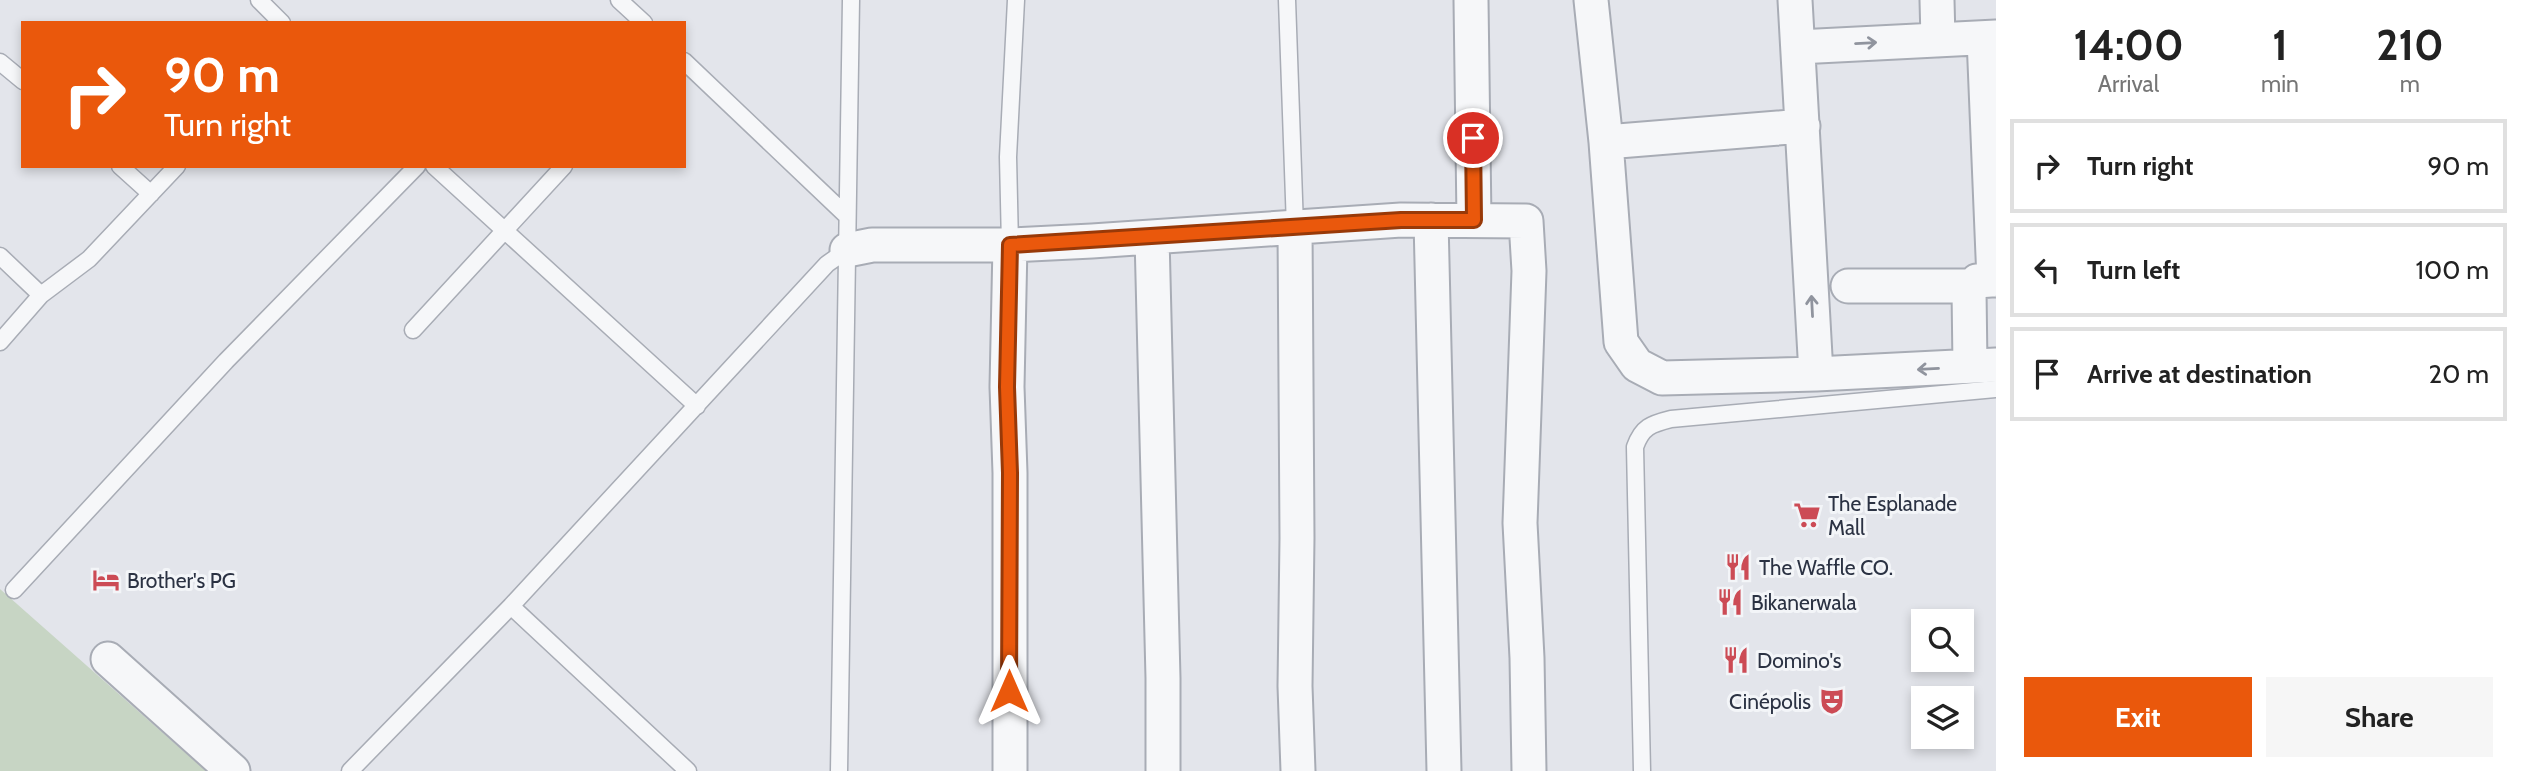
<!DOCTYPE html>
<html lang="en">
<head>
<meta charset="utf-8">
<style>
	:root { --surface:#fff; --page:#f6f6f6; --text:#222; --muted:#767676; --line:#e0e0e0; --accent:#ea580c }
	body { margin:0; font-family:Cabin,sans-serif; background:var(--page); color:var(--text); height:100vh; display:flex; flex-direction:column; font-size:26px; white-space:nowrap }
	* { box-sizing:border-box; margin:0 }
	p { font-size:23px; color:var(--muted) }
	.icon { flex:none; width:38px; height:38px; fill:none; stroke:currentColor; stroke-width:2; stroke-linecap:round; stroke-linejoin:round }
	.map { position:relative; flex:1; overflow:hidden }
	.sheet { display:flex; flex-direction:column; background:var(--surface); width:525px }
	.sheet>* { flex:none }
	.top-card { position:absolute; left:21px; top:21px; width:665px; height:147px; border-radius:0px; box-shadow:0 4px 10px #0003; background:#ea580c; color:#fff; overflow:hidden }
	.fabs { position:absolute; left:1911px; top:609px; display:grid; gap:14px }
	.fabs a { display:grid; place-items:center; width:63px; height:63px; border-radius:0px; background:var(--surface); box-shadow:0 4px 10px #0003; font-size:35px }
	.pin { position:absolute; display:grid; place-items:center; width:60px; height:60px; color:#fff; margin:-30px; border:4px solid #fff; border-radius:50%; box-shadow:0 2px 7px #0007 }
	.me { position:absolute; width:77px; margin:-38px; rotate:0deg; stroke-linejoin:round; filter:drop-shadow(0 0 5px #0008) }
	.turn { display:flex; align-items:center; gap:24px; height:147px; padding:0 28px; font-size:32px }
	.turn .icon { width:91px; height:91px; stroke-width:2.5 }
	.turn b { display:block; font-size:49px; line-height:60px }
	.eta { display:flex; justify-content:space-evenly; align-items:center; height:119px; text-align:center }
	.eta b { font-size:42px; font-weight:700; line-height:49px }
	.primary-button { display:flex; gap:14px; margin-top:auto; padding:14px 28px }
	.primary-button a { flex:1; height:80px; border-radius:0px; background:var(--accent); color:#fff; font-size:28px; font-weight:700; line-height:80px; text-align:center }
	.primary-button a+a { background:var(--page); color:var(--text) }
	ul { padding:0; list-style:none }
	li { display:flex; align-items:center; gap:21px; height:94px; margin:0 14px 10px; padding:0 14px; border:4px solid var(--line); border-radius:0px }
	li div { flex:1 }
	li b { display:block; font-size:26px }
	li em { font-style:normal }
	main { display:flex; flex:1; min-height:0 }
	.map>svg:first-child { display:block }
	.green { fill:#c7d5c4 }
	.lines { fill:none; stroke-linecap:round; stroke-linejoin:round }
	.lane-casing { stroke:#a8acb5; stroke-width:19 }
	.street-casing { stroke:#a8acb5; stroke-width:37 }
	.lane { stroke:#f6f7f9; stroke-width:16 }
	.street { stroke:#f6f7f9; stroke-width:33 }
	.oneway { stroke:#90949e }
	.route-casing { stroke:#983908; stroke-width:18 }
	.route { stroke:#ea580c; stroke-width:12 }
	.labels { text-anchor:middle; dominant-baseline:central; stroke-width:6; stroke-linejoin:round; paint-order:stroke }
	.poi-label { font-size:21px; fill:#2b3243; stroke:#f3f5f8; text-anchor:start }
</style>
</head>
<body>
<main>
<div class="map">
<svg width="1996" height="771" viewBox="0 0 1996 771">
	<rect width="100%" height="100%" fill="#e3e5eb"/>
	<path class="green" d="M 0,589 L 206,771 L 0,771 Z"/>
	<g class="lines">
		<defs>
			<path id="lane" d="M 259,0 L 282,23
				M 619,0 L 644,23
				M 1287,0 L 1295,227
				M 684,61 L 847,216
				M 0,62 L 23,81
				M 120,166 L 151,194
				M 434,166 L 697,406
				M 1010,245 L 1008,157 L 1016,0
				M 0,256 L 41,295
				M 413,330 L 564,166
				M 0,342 L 41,295 L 89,259 L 177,166
				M 14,590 L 226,361 L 417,166
				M 511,606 L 688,771
				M 350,771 L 511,606 L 827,264 L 847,250
				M 839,771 L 851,0
				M 1642,771 L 1635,447 C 1642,427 1651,424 1671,419 L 1996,389"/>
			<path id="street" d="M 1471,0 L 1474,220
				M 1591,0 L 1606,142 L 1621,342 L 1637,365 L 1662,378 L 1816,374 L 1996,365
				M 1795,0 L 1816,374
				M 1937,0 L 1938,40
				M 1984,38 L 1994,280
				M 1798,47 L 1996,37
				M 1606,142 L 1803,126
				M 1431,220 L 1444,771
				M 1295,227 L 1297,538 L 1295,686 L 1298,771
				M 1152,237 L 1163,678 L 1163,771
				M 1010,245 L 1007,387 L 1010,473 L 1010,771
				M 847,250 L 872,245 L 1010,245 L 1092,241 L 1401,220 L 1526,221 L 1529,271 L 1520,523 L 1527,658 L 1529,771
				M 1848,286 L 1973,286
				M 1970,366 L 1969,290 L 1977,281 L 1991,280
				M 108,659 L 233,771"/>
		</defs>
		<use href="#lane" class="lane-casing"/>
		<use href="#street" class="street-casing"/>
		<use href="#lane" class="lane"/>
		<use href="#street" class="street"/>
	</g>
	<defs><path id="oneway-shaft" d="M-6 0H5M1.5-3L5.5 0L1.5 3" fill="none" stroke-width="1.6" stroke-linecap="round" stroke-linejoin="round" transform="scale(1.75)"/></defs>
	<g class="oneway">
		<use href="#oneway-shaft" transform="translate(1866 43) rotate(-3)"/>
		<use href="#oneway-shaft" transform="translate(1812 306) rotate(-93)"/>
		<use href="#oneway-shaft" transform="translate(1928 369) rotate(177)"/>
	</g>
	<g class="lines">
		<defs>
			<path id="route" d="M 1009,691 L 1010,473 L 1007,387 L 1010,245 L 1401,220 L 1474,220 L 1473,138"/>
		</defs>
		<use href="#route" class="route-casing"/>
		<use href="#route" class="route"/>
	</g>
	<defs>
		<symbol id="supermarket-bare" viewBox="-9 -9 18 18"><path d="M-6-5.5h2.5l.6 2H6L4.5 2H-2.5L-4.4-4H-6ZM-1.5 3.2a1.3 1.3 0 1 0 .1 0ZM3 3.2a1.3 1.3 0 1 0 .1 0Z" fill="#cc4b55" stroke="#f3f5f8" stroke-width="2.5" paint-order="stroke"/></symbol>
		<symbol id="restaurant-bare" viewBox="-9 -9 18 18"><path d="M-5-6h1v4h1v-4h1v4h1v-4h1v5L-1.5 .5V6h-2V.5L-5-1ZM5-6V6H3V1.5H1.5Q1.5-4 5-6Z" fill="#cc4b55" stroke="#f3f5f8" stroke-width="2.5" paint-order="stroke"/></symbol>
		<symbol id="hotel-bare" viewBox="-9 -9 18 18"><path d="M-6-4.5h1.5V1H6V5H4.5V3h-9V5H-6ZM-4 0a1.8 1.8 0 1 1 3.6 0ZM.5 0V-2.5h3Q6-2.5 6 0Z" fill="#cc4b55" stroke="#f3f5f8" stroke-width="2.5" paint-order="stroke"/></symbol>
		<symbol id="theatre-bare" viewBox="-9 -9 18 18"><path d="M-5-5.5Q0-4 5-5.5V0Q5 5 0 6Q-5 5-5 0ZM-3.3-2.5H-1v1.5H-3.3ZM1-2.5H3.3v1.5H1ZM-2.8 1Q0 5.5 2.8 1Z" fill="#cc4b55" stroke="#f3f5f8" stroke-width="2.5" paint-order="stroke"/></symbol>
	</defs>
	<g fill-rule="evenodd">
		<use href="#supermarket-bare" x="1788" y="496" width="38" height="38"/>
		<use href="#restaurant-bare" x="1719" y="548" width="38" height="38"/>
		<use href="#hotel-bare" x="87" y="561" width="38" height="38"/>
		<use href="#restaurant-bare" x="1711" y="583" width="38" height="38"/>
		<use href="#restaurant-bare" x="1717" y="641" width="38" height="38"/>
		<use href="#theatre-bare" x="1813" y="682" width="38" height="38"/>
	</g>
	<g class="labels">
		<g class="poi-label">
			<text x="1828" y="503">The Esplanade<tspan x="1828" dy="24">Mall</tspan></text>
			<text x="1759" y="567">The Waffle CO.</text>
			<text x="127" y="580">Brother's PG</text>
			<text x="1751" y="602">Bikanerwala</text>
			<text x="1757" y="660">Domino's</text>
			<text x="1811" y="701" text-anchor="end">Cinépolis</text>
		</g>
	</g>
</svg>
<div class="fabs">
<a><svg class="icon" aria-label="search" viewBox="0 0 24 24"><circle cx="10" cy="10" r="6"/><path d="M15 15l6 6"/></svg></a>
<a><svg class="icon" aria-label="layers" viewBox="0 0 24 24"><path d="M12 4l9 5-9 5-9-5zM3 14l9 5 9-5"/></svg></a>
</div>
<div class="pin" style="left:1473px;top:138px;background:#d93025"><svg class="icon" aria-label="arrive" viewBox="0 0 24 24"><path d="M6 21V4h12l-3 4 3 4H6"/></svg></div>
<svg class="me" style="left:1009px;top:691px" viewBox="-20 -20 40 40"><path d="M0-17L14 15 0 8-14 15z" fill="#ea580c" stroke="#fff" stroke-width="4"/></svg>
<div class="top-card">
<div class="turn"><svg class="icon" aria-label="right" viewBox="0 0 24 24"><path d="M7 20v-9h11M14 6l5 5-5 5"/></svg><div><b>90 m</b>Turn right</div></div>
</div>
</div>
<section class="sheet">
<div class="eta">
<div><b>14:00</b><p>Arrival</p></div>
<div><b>1</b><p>min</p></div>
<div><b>210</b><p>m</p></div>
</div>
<ul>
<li><svg class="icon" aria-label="right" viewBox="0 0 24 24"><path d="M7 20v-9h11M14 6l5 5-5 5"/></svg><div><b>Turn right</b></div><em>90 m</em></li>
<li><svg class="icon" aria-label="left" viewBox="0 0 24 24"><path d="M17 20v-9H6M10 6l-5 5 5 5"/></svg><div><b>Turn left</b></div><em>100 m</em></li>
<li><svg class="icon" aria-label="arrive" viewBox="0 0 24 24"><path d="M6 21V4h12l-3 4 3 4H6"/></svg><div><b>Arrive at destination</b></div><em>20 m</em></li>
</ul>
<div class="primary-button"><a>Exit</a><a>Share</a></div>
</section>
</main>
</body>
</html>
